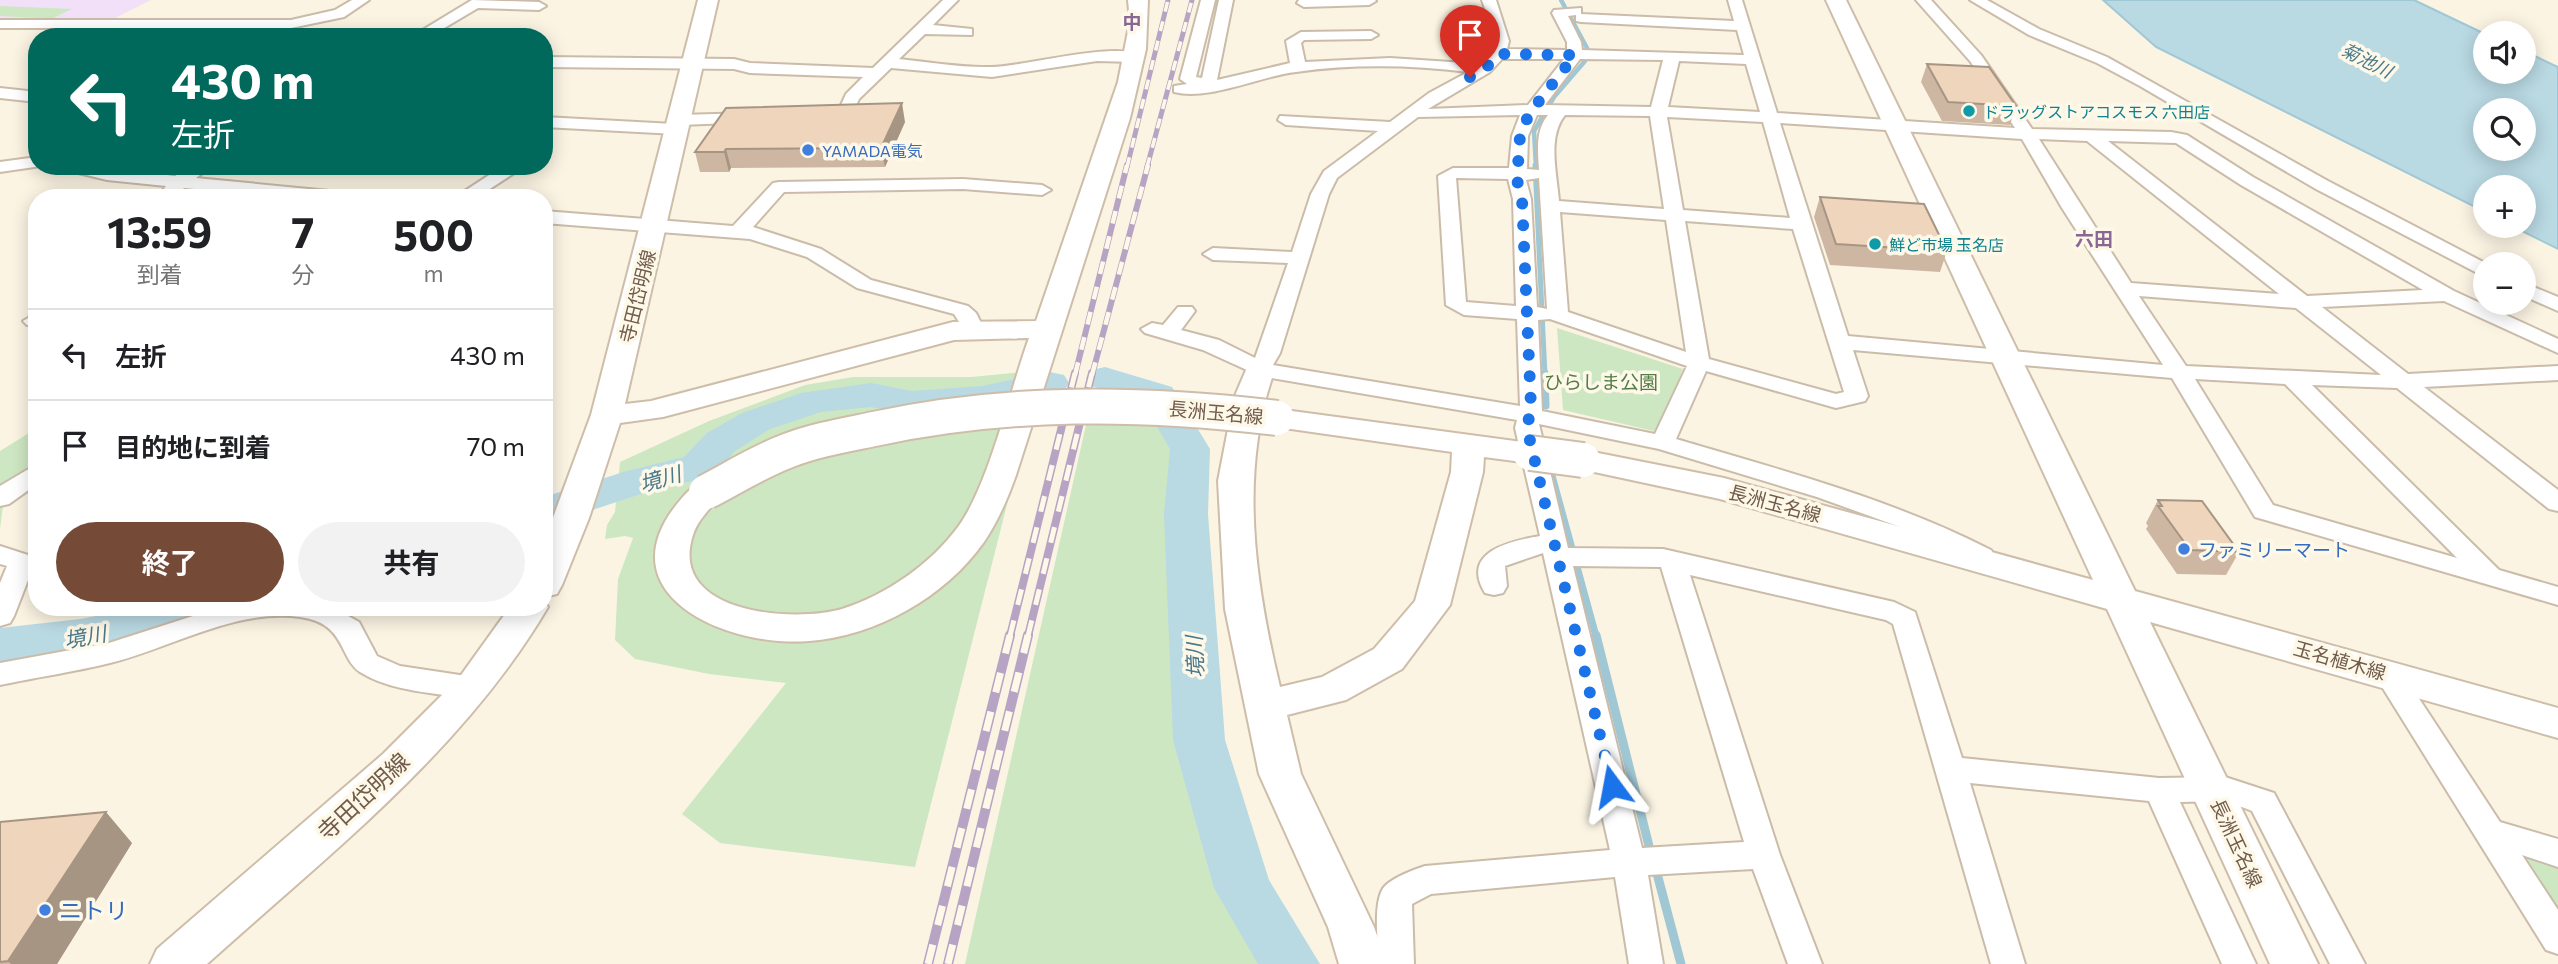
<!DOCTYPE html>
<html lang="ja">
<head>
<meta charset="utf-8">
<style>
	:root { --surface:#fff; --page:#f2f2f2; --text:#202124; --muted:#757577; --line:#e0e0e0; --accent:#754a37 }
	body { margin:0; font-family:Commissioner,"Noto Sans JP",sans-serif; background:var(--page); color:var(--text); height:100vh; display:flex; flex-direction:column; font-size:26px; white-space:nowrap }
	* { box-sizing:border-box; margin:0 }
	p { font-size:23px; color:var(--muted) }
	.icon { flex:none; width:38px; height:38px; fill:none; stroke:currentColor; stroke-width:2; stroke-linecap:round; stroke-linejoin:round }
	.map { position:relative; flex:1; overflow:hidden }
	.details { position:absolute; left:28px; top:189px; width:525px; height:427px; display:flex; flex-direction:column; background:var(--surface); border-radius:28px; box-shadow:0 4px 18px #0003 }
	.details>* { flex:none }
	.guide { position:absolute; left:28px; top:28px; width:525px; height:147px; border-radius:28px; box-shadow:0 4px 18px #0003; background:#00695c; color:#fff; overflow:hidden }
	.fabs { position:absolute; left:2473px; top:21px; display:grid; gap:14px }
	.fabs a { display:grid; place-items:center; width:63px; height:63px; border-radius:50%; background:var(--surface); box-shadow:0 4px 18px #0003; font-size:35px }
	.pin { position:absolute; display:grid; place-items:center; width:60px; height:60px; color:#fff; margin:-72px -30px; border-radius:50% 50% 50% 0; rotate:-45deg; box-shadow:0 0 7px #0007 }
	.pin .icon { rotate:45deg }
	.me { position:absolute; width:77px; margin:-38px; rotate:347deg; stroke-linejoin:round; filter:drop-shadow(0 0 5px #0008) }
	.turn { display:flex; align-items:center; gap:24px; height:147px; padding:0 28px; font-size:32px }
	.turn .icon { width:91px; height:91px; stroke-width:2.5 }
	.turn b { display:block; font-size:49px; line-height:60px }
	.eta { display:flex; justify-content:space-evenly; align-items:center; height:119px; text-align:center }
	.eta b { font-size:42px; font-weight:700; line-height:49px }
	.primary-button { display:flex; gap:14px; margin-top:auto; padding:14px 28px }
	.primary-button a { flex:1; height:80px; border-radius:42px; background:var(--accent); color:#fff; font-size:28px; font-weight:700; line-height:80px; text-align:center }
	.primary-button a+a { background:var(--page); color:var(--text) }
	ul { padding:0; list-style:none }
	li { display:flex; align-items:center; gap:21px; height:91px; padding:0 28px; border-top:2px solid var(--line) }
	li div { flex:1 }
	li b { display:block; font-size:26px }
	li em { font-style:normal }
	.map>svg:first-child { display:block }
	.education { fill:#f1e0f7 }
	.green { fill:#cee7c3 }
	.water { fill:#b9d9e3; stroke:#a0c7d4; stroke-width:2; fill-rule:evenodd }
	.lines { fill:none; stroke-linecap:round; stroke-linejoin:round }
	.stream-far3 { stroke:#a0c7d4; stroke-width:4.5 }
	.stream-far2 { stroke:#a0c7d4; stroke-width:5 }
	.stream-far1 { stroke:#a0c7d4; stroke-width:7 }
	.stream { stroke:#a0c7d4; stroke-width:9 }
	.river { fill:#b9d9e3; fill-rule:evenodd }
	.street-casing { stroke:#cbbcaa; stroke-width:4 }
	.secondary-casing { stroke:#cebda9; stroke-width:4 }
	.street { fill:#fff; fill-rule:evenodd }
	.secondary { fill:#fff; fill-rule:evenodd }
	.rail-far3-casing { stroke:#b7a3c3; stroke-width:5 }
	.rail-far2-casing { stroke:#b7a3c3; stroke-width:6 }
	.rail-far1-casing { stroke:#b7a3c3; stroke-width:8 }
	.rail-casing { stroke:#b7a3c3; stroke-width:10 }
	.rail-far3 { stroke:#fef8e9; stroke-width:3.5; stroke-dasharray:10; stroke-linecap:butt }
	.rail-far2 { stroke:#fef8e9; stroke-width:4.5; stroke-dasharray:13; stroke-linecap:butt }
	.rail-far1 { stroke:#fef8e9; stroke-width:5; stroke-dasharray:16; stroke-linecap:butt }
	.rail { stroke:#fef8e9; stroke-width:7; stroke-dasharray:20; stroke-linecap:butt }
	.secondary-bridge-casing { stroke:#cebda9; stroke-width:38; stroke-linecap:butt }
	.secondary-bridge { stroke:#fff; stroke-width:34 }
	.wall { fill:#cdb7a2 }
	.shaded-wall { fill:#a79584 }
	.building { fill:#eed5bc; stroke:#a79584; stroke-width:2 }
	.route { stroke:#1a73e8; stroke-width:12; stroke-dasharray:0 21.6 }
	.culture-dot { fill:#0f9aa8; stroke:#fef8e9; stroke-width:2.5 }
	.shop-dot { fill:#3f7fe0; stroke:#fef8e9; stroke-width:2.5 }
	.labels { text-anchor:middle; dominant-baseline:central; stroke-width:7; stroke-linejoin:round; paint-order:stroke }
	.far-culture-label { font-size:16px; fill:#0d838f; stroke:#fef8e9; text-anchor:start }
	.far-shop-label { font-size:16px; fill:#366cbe; stroke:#fef8e9; text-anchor:start }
	.far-water-label { font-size:18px; font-style:italic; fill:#49798a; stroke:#fef8e9 }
	.far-quarter-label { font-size:19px; font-weight:bold; fill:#896694; stroke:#fef8e9 }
	.street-label { font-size:19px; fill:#715c4b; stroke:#fef8e9 }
	.park-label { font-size:19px; fill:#527c46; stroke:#fef8e9 }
	.shop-label { font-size:19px; fill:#366cbe; stroke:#fef8e9; text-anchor:start }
	.water-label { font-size:21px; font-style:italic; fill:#49798a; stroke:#fef8e9 }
	.near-street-label { font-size:23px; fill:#715c4b; stroke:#fef8e9 }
	.near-shop-label { font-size:23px; fill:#366cbe; stroke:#fef8e9; text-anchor:start }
</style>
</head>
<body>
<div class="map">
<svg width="2558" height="964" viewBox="0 0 2558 964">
	<rect width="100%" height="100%" fill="#fbf4e3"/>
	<path class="education" d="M 0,0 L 151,0 L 111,20 L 0,21 Z"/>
	<path class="green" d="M 0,6 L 72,9 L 51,19 L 0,16 Z
		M 1557,328 L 1683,369 L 1658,432 L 1563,410 Z
		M 1033,371 L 1031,410 L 915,867 L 720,843 L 682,814 L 786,683 L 709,674 L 635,659 L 615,640 L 618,579 L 633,538 L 625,536 L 605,539 L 607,525 L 615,512 L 620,462 L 709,421 L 805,385 L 853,377 L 971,377 Z
		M 1168,396 L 1190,449 L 1186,514 L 1199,740 L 1243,888 L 1290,964 L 965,964 L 1090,407 Z
		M 37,428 L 37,461 L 6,482 L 0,529 L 0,451 Z
		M 2523,857 L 2558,867 L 2558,912 Z"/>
	<path class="water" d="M 2103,0 L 2414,0 L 2485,34 L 2485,72 L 2524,72 L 2524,51 L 2558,67 L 2558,249 L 2512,226 L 2524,226 L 2524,187 L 2485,187 L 2485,212 L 2156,47 ZM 2485,110 L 2524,110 L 2524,149 L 2485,149 Z"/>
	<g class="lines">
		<path class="stream-far3" d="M 1536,167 L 1534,131 L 1554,97 L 1585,61 L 1587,48 L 1561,0"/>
		<path class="stream-far2" d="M 1535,165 L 1545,375"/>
		<path class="stream-far1" d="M 1545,373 L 1546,406
			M 1551,472 L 1596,636"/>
		<path class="stream" d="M 1596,635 L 1651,854
			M 1655,866 L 1681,964"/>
		<path class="river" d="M 1105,367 L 1172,387 L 1210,449 L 1208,514 L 1225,740 L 1269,880 L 1320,964 L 1258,964 L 1214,888 L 1173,740 L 1164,514 L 1170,449 L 1143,403 L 1092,386 L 1086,378 L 1092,370 Z
			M 1050,372 L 1064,375 L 1069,383 L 1064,391 L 982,410 L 912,415 L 871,407 L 821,412 L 770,429 L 735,451 L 713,476 L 653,490 L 544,526 L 544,497 L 627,471 L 684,457 L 707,433 L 742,413 L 801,393 L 871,383 L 912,391 L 982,386 Z
			M 144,607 L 233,607 L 226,619 C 152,640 78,656 0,662 L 0,628 L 80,619 Z"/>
		<defs>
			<path id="street" d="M 352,0 L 369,0 L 344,17 L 291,28 L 0,28 L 0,20 L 291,20 L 335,10 Z
				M 472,0 L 539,2 L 546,6 L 539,10 L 478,8 L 429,37 L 411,37 Z
				M 943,0 L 958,0 L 933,25 L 972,29 L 972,35 L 925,34 L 899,59 C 929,62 961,68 992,67 C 1021,67 1123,39 1142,57 L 1134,62 L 1097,61 L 992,77 L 891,68 L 859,99 L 855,108 L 849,110 L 841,105 L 846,94 L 863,77 L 750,73 L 734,69 L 544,67 L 544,57 L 734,59 L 750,63 L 873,68 Z
				M 1201,0 L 1215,0 L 1196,77 L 1202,78 L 1219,0 L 1233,0 L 1217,80 L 1290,63 L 1286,41 L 1301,32 L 1371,31 L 1378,35 L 1371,39 L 1304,40 L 1301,43 L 1305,62 L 1390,58 L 1481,64 C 1500,42 1490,25 1482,0 L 1496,0 L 1509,41 L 1507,49 L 1567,50 L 1567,42 L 1552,13 L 1554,10 L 1581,8 L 1581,14 L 1734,21 L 1728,0 L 1742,0 L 1777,113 L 2015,128 L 1970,61 L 1916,0 L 1931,0 L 1981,55 L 2032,129 L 2171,132 L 2187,135 L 2253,177 L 2454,291 L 2558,339 L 2558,353 L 2444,301 L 2322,307 L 2408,374 L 2558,366 L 2558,380 L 2424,387 L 2558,490 L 2558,511 L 2549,509 L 2397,388 L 2312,385 L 2499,570 L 2558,587 L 2558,605 L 2255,517 L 2172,378 L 1853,350 L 1868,396 L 1865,401 L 1836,408 L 1706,371 L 1676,439 C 1784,471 1891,499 1991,550 L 1995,556 L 1991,562 L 1982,565 L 1914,532 L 1817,497 L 1659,449 L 1539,424 L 1568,548 L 1663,549 L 1894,602 L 1915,612 L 1962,758 L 2159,778 L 2225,777 L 2274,793 L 2365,964 L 2330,964 L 2252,811 C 2229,800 2205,801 2180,802 L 2256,964 L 2222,964 L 2149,801 L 1970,783 L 2025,964 L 1991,964 L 1893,624 L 1886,620 L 1690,575 L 1780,855 L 1822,964 L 1788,964 L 1753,869 L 1648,875 L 1663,964 L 1629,964 L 1615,877 L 1431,894 L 1412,904 L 1414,964 L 1380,964 C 1378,947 1372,899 1385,886 C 1394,877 1413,870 1425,866 L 1610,850 L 1543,553 L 1505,566 L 1507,586 L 1503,593 L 1494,595 L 1485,593 C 1460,552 1510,541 1540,536 L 1515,428 L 1517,420 L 1260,376 L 1203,350 L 1145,333 L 1141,329 L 1152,323 L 1163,325 L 1178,307 L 1192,307 L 1195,311 L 1181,330 L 1219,340 L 1255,358 L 1288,263 L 1213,260 L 1203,254 L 1213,248 L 1292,252 L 1311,194 L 1324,171 L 1378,131 L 1286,125 L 1278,120 L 1280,116 L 1390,122 L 1429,93 L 1468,72 C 1412,65 1352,64 1296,72 C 1260,76 1209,101 1174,92 L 1174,86 L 1187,84 L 1180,79 ZM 1576,15 L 1576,21 L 1581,22 L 1737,30 L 1744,55 L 1582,50 L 1581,42 L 1568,16 ZM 1502,59 L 1564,59 L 1528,105 L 1428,109 L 1490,72 ZM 1580,59 L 1663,60 L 1651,107 L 1545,105 ZM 1679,61 L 1746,64 L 1760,112 L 1668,107 ZM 1520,115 L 1512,136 L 1509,168 L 1453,168 L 1438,176 L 1446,305 L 1464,315 L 1517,319 L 1520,406 L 1273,365 L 1280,353 L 1329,194 L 1337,178 L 1418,117 ZM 1537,115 L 1548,115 C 1535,131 1538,150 1539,170 L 1527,169 L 1528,136 ZM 1565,115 L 1650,116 L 1664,209 L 1559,201 C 1557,174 1547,137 1565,115 ZM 1667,117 L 1763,122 L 1790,218 L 1683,210 ZM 1780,123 L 2022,139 L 2062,208 L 2163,365 L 1848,336 ZM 2039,139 L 2087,141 L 2279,294 L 2131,283 ZM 2108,141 L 2176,143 L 2241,185 L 2423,290 L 2307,296 ZM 1456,178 L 1508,179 L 1513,199 L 1516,306 L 1466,302 ZM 1539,178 L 1547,309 L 1537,307 L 1531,199 L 1526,180 ZM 1560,212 L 1666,220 L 1686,352 L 1568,312 ZM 1685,221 L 1793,229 L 1844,392 L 1836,394 L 1709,359 ZM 2139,296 L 2296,308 L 2381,375 L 2186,366 ZM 1550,319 L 1687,366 L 1655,434 L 1542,411 L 1538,320 ZM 2195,379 L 2285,384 L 2457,558 L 2273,505 ZM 1573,566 L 1661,567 L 1744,842 L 1642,848 Z
				M 1299,0 L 1375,0 L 1376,1 L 1369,5 L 1304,7 L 1297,3 Z
				M 1970,0 L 1987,0 L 2039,29 L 2107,57 L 2328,181 L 2487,264 L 2485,277 L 2316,189 L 2140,86 L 2097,63 L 2029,35 Z
				M 0,88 L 37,92 L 37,102 L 0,98 Z
				M 751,113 L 757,114 L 757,122 L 680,125 L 684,129 L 676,134 L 544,127 L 544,117 L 674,124 L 671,120 L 679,115 Z
				M 37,157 L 37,166 L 41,166 L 0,172 L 0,162 Z
				M 63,166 L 94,166 L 175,176 L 191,166 L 212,166 L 196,178 L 340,192 L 349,198 L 282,198 L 184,188 L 176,198 L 157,198 L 166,186 L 107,180 L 66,170 Z
				M 503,166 L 525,166 L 476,198 L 454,198 Z
				M 963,179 L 1042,185 L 1051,190 L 1042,195 L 963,189 L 784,192 L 753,227 L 821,249 L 871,280 L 968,306 L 976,313 L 984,329 L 973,335 L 966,333 L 954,314 L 857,288 L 807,257 L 750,239 L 544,223 L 544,211 L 733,226 L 773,183 L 779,182 Z
				M 2524,283 L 2558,297 L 2558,311 L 2524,296 Z
				M 37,313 L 37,327 L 27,325 L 23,321 Z
				M 37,464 L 37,484 L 9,504 L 0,506 L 0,486 Z
				M 0,546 L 31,556 L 35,562 L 14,616 L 10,623 L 0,626 L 0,583 L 7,566 L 0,564 Z
				M 221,607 L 332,607 L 359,622 L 377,656 L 400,666 L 473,677 L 483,680 L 487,688 L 483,696 L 473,699 C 436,693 392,692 360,672 C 339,658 346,623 300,617 C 236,608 171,648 110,663 C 74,672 37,677 0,685 L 0,663 L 109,643 Z
				M 2389,664 L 2399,668 L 2500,822 L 2558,839 L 2558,867 L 2522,855 L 2558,910 L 2558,954 L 2546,950 L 2379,682 L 2375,675 L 2379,668 Z"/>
			<path id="secondary" d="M 698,0 L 718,0 L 625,404 L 651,401 L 953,322 L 1036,321 L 1118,82 L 1130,21 L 1128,0 L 1148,0 L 1146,49 L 1130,118 L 1016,475 C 1008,498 998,521 984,542 C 945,597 876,636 809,641 C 726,648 599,593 682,498 C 693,485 701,480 718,484 L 723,492 C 713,507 698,518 693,535 C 667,614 794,623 842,609 C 886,595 931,564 958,527 C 989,485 1010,390 1029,338 L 954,340 L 663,417 L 620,423 L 589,518 L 562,585 L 557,594 L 544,597 L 544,542 L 591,415 Z
				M 1826,0 L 1846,0 L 2135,591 L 2558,708 L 2558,738 L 2150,622 L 2318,964 L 2270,964 L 2107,609 L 1720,499 L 1571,467 L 1567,460 L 1571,453 L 1583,450 L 1724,478 L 2093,580 Z
				M 1260,360 L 1271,363 L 1275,369 C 1238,472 1255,583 1280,687 L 1322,677 L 1374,649 L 1415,601 L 1451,472 L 1452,452 L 1277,427 L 1266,425 L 1261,418 L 1266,411 L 1277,409 L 1530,443 L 1541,446 L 1546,453 L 1541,460 L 1530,463 L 1484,457 L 1483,472 L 1450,605 L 1402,669 L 1346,700 L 1287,715 L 1301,774 L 1374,927 L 1387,964 L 1339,964 L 1328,927 L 1259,774 L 1225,609 L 1218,481 L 1234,398 L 1249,363 Z
				M 544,600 L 548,607 C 464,750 329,854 207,964 L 150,964 L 157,949 L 383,754 L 459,678 L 510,607 L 544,607 Z"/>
		</defs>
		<use href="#street" class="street-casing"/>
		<use href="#secondary" class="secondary-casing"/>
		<use href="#street" class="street"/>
		<use href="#secondary" class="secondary"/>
		<defs>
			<path id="rail-far3" d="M 1127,167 L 1168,0
				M 1147,167 L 1192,0"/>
			<path id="rail-far2" d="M 1075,375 L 1127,165
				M 1092,375 L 1148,165"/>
			<path id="rail-far1" d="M 1010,636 L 1075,373
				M 1028,636 L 1092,373"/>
			<path id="rail" d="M 928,964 L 1010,635
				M 948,964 L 1028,635"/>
		</defs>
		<use href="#rail-far3" class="rail-far3-casing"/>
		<use href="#rail-far2" class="rail-far2-casing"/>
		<use href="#rail-far1" class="rail-far1-casing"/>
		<use href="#rail" class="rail-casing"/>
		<use href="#rail-far3" class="rail-far3"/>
		<use href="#rail-far2" class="rail-far2"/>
		<use href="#rail-far1" class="rail-far1"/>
		<use href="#rail" class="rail"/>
		<defs>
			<path id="secondary-bridge" d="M 1530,453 L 1583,460
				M 706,492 C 733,478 758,462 787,451 C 815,440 845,435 874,429 C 1008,400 1142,402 1277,418"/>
		</defs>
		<use href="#secondary-bridge" class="secondary-bridge-casing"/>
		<use href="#secondary-bridge" class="secondary-bridge"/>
	</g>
	<path class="wall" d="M 1927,64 L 2016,106 L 2010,125 L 1942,121 L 1921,82 Z
		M 905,122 L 885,167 L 731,168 L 729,172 L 700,172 L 695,152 Z
		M 1820,197 L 1947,251 L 1940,272 L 1830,265 L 1814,217 Z
		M 2158,500 L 2239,552 L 2226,575 L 2177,574 L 2146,529 L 2148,526 L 2146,523 Z
		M 0,822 L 132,843 L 57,964 L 0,964 Z"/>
	<path class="shaded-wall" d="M 902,103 L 905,122 L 885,167 L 881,148 Z
		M 726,149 L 731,168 L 729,172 L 724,152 Z
		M 106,812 L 132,843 L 57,964 L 11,964 L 8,961 Z"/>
	<path class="building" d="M 1927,64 L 1989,67 L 2016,106 L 1948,102 Z
		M 902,103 L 881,148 L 726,149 L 724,152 L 695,152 L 726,108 Z
		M 1820,197 L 1924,204 L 1947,251 L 1836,244 Z
		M 2158,500 L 2202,501 L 2239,552 L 2190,550 L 2158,506 L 2162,506 Z
		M 106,812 L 8,961 L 0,962 L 0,822 Z"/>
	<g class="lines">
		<path class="route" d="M 1470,77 L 1485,69 L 1498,54 L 1575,55 L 1529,114 L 1520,136 L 1517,180 L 1522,199 L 1531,407 L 1527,428 L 1612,786"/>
	</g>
	<g class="culture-dot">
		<circle cx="1969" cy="111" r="7"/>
		<circle cx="1875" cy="244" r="7"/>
	</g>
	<g class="shop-dot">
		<circle cx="808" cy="150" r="7"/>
		<circle cx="2184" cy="549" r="7"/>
		<circle cx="45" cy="910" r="7"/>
	</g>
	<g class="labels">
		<g class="far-culture-label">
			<text x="1983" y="111">ドラッグストアコスモス 六田店</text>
			<text x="1889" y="244">鮮ど市場 玉名店</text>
		</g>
		<g class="far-shop-label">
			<text x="822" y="150">YAMADA電気</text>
		</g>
		<g class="far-water-label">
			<text transform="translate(2367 60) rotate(27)">菊池川</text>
		</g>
		<g class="far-quarter-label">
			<text x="1132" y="21">中</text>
			<text x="2094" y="238">六田</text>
		</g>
		<g class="street-label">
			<text transform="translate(637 296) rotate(-76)">寺田岱明線</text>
			<text transform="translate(1216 412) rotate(5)">長洲玉名線</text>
			<text transform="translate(1775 503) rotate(15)">長洲玉名線</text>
			<text transform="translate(2340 660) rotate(16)">玉名植木線</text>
			<text transform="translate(2237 843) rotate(65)">長洲玉名線</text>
		</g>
		<g class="park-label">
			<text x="1601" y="381">ひらしま公園</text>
		</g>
		<g class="shop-label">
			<text x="2198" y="549">ファミリーマート</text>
		</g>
		<g class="water-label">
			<text transform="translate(660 478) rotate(-16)">境川</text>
			<text transform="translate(85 636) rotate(-10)">境川</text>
			<text transform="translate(1194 657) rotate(-93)">境川</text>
		</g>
		<g class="near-street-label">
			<text transform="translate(363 796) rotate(-43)">寺田岱明線</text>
		</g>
		<g class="near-shop-label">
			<text x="59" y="910">ニトリ</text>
		</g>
	</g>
</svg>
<div class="fabs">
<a><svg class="icon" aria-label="sound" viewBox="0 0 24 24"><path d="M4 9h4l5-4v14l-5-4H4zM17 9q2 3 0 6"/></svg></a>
<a><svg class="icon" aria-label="search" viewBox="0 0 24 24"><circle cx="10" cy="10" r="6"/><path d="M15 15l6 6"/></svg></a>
<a>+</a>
<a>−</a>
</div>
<div class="pin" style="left:1470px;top:77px;background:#d93025"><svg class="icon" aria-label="arrive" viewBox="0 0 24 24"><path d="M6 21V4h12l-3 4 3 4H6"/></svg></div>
<svg class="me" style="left:1612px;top:786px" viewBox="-20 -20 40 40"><path d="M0-17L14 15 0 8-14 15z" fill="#1a73e8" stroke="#fff" stroke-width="4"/></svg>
<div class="guide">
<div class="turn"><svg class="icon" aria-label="left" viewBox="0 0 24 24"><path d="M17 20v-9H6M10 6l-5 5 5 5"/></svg><div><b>430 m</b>左折</div></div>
</div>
<section class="details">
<div class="eta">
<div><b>13:59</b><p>到着</p></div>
<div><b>7</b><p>分</p></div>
<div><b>500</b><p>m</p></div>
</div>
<ul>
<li><svg class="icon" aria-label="left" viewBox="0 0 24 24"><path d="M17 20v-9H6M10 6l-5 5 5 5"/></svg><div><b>左折</b></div><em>430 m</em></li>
<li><svg class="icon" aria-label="arrive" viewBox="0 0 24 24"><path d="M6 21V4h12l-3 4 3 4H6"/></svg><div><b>目的地に到着</b></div><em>70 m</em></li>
</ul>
<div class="primary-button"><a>終了</a><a>共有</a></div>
</section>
</div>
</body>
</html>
